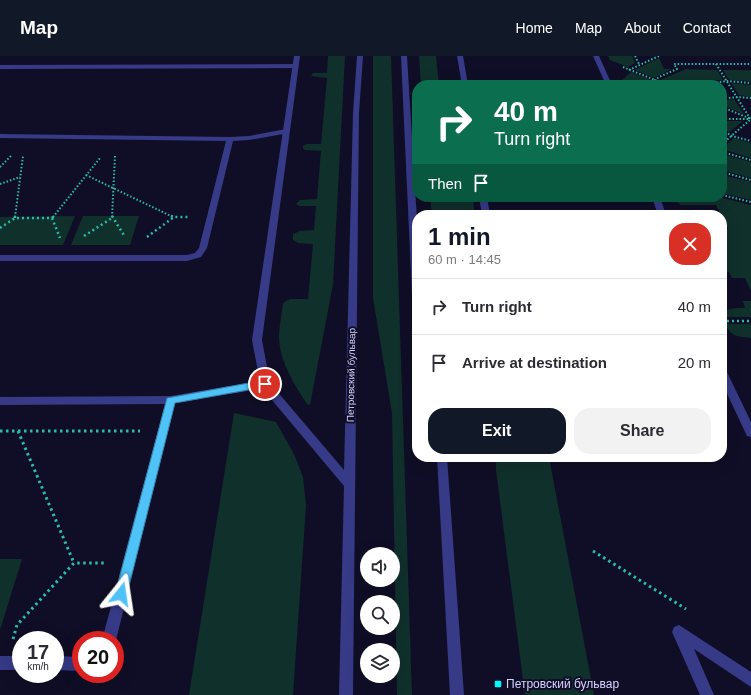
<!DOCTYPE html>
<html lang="en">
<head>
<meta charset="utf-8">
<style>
	:root { --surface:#fff; --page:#f2f2f3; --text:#2b2b33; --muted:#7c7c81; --line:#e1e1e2; --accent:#111827 }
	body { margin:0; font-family:Helvetica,sans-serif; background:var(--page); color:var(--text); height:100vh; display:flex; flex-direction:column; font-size:15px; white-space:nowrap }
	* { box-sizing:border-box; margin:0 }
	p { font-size:13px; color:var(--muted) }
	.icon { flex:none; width:22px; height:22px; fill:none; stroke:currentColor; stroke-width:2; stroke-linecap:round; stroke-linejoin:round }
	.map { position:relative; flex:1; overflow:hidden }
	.details { position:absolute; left:412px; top:154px; width:315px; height:252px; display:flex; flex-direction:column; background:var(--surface); border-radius:16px; box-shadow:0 4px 16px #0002 }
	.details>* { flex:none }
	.top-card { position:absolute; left:412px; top:24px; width:315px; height:122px; border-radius:16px; box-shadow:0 4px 16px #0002; background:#0b6e4f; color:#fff; overflow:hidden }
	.controls { position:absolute; left:360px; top:491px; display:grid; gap:8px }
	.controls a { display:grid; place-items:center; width:40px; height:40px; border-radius:50%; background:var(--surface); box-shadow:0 4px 16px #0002; font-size:20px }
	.speed { position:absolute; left:12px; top:575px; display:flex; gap:8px; font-size:20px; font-weight:700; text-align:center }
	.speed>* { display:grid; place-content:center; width:52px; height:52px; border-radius:50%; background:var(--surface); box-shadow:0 4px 16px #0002; line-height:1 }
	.speed small { font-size:10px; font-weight:400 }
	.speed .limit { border:6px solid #d22; background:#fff; color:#111 }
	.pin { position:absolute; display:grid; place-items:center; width:34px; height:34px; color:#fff; margin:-17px; border:2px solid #fff; border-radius:50%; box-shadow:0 1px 4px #0007 }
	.me { position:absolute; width:44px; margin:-22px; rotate:15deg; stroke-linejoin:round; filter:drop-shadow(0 0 3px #0008) }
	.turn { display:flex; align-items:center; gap:14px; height:84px; padding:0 16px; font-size:18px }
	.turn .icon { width:52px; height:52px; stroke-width:2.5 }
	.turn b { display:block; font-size:28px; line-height:34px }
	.then { display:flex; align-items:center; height:38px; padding:0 16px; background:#0003; gap:8px; font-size:15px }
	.round { display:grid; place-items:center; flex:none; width:42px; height:42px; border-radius:16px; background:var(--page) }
	.summary { display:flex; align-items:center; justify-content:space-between; height:68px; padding:0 16px }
	h1 { font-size:24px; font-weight:700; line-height:30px; color:var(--accent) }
	.primary-button { display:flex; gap:8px; margin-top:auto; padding:8px 16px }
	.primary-button a { flex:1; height:46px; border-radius:16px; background:var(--accent); color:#fff; font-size:16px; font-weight:700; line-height:46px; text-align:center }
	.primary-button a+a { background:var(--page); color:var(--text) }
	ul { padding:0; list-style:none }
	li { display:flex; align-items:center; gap:12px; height:56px; padding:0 16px; border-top:1px solid var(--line) }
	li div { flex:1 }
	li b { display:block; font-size:15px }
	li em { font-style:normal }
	header { display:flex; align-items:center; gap:24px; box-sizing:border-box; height:56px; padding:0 20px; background:var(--accent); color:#fff }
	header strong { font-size:19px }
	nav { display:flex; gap:22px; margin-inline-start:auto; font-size:14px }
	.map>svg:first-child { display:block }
	.green { fill:#10302c }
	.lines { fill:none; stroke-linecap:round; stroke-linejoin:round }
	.path-far2 { stroke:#28bda8; stroke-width:2; stroke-dasharray:1.5 2; stroke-linecap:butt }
	.path-far1 { stroke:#28bda8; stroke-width:2.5; stroke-dasharray:2 3; stroke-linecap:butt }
	.path { stroke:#28bda8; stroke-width:3; stroke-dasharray:2.5 3.5; stroke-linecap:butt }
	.lane { fill:#363a87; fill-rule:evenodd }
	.street { fill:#363a87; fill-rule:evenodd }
	.route { fill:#4fc3f7; stroke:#337fa1 }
	.poi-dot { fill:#00f9fd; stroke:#100e26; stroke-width:1.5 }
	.labels { text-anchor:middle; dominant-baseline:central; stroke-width:4; stroke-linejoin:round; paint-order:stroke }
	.street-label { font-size:10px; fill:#d4d2ff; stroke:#100e26 }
	.near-poi-label { font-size:12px; fill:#d4d2ff; stroke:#100e26; text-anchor:start }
</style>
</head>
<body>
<header>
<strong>Map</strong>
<nav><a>Home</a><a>Map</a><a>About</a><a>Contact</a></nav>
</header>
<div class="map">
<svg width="751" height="639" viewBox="0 0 751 639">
	<rect width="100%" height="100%" fill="#100e26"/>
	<path class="green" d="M 328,0 L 345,0 L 333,228 L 310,349 L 307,348 C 294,328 280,306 279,282 C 279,270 282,258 283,247 L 290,243 L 308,243 L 313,188 L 298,187 L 293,184 L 293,178 L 300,175 L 314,174 L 316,150 L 299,150 L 296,148 L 300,144 L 317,143 L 321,95 L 306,94 L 303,93 L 303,90 L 307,88 L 321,88 L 327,22 L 311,20 L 313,17 L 327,17 Z
		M 373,0 L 391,0 L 412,639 L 397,639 L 392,357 L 373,242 Z
		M 419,0 L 436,0 L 439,29 L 421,29 Z
		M 608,0 L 632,0 L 635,7 L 628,11 L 610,4 Z
		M 659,2 L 664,13 L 671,13 L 654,22 L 635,14 Z
		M 686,13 L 717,14 L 723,24 C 698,24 684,34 660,24 Z
		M 723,14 L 751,14 L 751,25 L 729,24 Z
		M 631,16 L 651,24 L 646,29 L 621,29 L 620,26 Z
		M 731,27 L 751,29 L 751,41 L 739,39 Z
		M 734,43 L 744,58 L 722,49 L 722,45 Z
		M 722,65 L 743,65 L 730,76 L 722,72 Z
		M 734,82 L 751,87 L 751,102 L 722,93 Z
		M 722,98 L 751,106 L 751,122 L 722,114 Z
		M 722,119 L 751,126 L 751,144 L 722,137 Z
		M 430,141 L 468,142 L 473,145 L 475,159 L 432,159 Z
		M 670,141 L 719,141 L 751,149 L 751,235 L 745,222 L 732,222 L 729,216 L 722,216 L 722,173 L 728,173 L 716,149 L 681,149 Z
		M 75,160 L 63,189 L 0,189 L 0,161 Z
		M 83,160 L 139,160 L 130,189 L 71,189 Z
		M 743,245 L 751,245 L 751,261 L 722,261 C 724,251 737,252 745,252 Z
		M 725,268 L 751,268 L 751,282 C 738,280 732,282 725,268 Z
		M 234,357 L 276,366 L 294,398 L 303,421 L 306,449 L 293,639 L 189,639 Z
		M 496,401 L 549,401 L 594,639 L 525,639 L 496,414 Z
		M 0,503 L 22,503 L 0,574 Z"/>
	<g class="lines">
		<path class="path-far2" d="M 635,0 L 639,8
			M 716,8 L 751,64
			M 623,11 L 667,29
			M 629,14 L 659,0
			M 649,29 L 659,21 L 677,13 L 674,8 L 751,8
			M 699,29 L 727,25 L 751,27
			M 722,43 L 737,41 L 751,42
			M 722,51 L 751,63
			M 722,63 L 749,63
			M 722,74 L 732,80 L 751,85
			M 722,88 L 751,63
			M 722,96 L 751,104
			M 0,111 L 11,100
			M 722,116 L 751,124
			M 86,119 L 173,161
			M 0,128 L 20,121
			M 722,139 L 751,146
			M 15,161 L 23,100
			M 53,161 L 100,102
			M 112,161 L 115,100"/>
		<path class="path-far1" d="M 112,160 L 125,181
			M 171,160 L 174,161
			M 15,162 L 15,160
			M 52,162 L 54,160
			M 52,162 L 60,182
			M 0,172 L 15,162 L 52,162
			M 84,180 L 112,162
			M 147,181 L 174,161 L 190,161
			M 722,265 L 751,265"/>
		<path class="path" d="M 0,375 L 140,375
			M 18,375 L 74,507
			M 593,495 L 686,553
			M 13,583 L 17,569 L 74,507 L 105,507"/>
		<path class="lane" d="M 593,0 L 599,0 L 612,29 L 606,29 Z
			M 0,9 L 296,8 L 299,10 L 296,12 L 0,13 Z
			M 286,73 L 289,73 L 289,77 L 249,84 L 233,85 L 207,192 L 201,201 L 187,205 L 0,205 L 0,199 L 187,199 L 195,197 L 199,192 L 226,85 L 0,82 L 0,78 L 230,81 L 249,80 Z
			M 652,141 L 660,141 L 666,159 L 658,159 Z
			M 722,313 L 726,314 L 751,366 L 751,381 L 747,380 L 722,327 Z
			M 265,324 L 269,325 L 270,328 L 269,331 L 265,332 L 175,347 L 116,584 L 115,585 L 115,584 L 102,584 L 165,348 L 0,349 L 0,341 L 171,340 Z
			M 679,569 L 751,616 L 751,631 L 694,593 L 714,639 L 700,639 L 672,576 L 674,571 Z
			M 0,600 L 21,600 L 21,614 L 0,614 Z
			M 55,600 L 81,601 L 81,615 L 55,614 Z"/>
		<path class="street" d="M 294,0 L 300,0 L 262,284 L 270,327 L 344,414 L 353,57 L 357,0 L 363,0 L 359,57 L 353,639 L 339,639 L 344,430 L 261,331 L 252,284 Z
			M 401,0 L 407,0 L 417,164 L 417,243 L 412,240 Z
			M 457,0 L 463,0 L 468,29 L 462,29 Z
			M 479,141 L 487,141 L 490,159 L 482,159 Z
			M 437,401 L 447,401 L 464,639 L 450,639 Z"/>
	</g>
	<path class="route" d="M 265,324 L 270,328 L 265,331 L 175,347 L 127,538 L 125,541 L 121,543 L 117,541 L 115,538 L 167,342 Z"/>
	<rect class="poi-dot" x="494" y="624" width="8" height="8" rx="2"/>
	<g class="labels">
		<g class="street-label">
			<text transform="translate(351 319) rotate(-89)">Петровский бульвар</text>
		</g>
		<g class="near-poi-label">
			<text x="506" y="628">Петровский бульвар</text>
		</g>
	</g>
</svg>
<div class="controls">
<a><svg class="icon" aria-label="sound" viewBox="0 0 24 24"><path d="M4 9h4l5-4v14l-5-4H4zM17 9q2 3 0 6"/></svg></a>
<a><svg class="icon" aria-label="search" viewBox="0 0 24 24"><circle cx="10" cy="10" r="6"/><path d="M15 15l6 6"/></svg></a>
<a><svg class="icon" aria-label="layers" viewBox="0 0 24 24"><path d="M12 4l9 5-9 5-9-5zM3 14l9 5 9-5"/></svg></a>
</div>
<div class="speed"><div>17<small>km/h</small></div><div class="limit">20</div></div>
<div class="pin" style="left:265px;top:328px;background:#d93025"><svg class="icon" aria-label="arrive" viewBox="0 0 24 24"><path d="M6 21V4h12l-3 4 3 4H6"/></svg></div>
<svg class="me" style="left:121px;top:538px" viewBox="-20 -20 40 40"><path d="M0-17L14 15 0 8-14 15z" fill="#4fc3f7" stroke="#fff" stroke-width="4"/></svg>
<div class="top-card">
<div class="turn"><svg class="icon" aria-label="right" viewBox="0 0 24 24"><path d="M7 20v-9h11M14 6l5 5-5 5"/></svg><div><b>40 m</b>Turn right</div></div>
<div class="then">Then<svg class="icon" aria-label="arrive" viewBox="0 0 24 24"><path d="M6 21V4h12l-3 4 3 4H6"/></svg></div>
</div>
<section class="details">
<div class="summary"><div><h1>1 min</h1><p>60 m · 14:45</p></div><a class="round" style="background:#d93025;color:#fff"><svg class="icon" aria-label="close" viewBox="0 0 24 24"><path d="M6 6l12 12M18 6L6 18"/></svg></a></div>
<ul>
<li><svg class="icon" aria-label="right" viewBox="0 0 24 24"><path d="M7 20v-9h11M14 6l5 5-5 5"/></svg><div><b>Turn right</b></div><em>40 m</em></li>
<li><svg class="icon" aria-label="arrive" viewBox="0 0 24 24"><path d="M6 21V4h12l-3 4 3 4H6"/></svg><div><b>Arrive at destination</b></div><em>20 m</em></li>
</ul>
<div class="primary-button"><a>Exit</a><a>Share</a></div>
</section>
</div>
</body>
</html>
